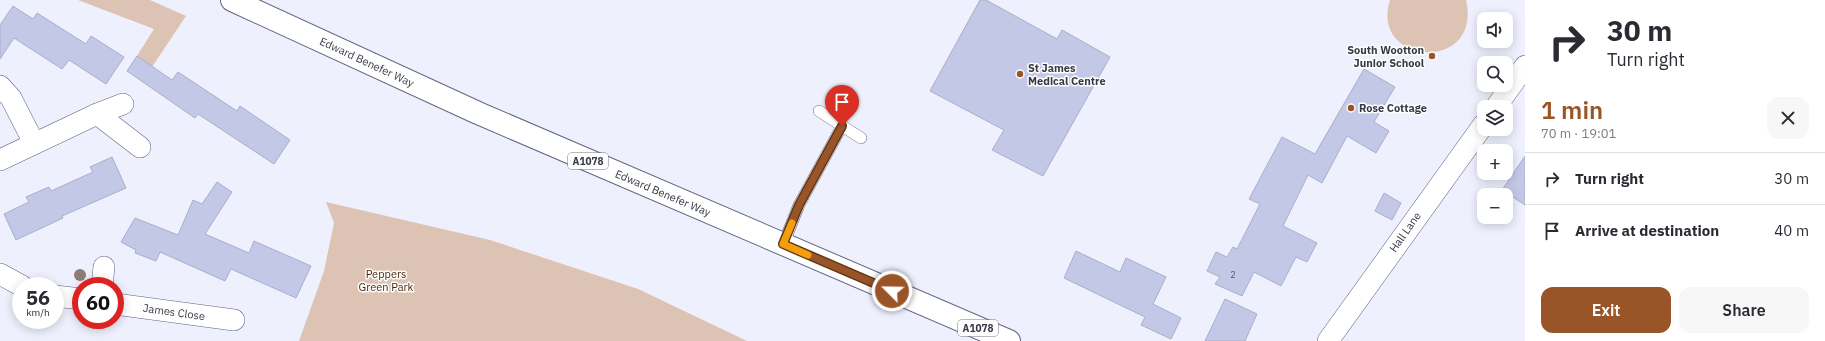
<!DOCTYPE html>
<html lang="en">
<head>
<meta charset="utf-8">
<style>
	:root { --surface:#fff; --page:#f7f7f7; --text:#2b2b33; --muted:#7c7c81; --line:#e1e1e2; --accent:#995527 }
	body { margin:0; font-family:"IBM Plex Sans",sans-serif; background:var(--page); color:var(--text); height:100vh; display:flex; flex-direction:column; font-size:15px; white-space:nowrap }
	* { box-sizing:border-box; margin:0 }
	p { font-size:13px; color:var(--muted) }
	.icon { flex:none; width:22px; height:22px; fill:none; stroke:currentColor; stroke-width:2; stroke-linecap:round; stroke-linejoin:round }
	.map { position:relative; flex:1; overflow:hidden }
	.drawer { display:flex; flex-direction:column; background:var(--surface); width:300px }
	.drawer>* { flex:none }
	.hud { background:#fff; color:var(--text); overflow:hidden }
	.controls { position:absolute; left:1477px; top:12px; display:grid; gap:8px }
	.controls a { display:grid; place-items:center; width:36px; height:36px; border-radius:8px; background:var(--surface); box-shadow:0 2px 10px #0003; font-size:20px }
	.speed { position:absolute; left:12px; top:277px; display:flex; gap:8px; font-size:20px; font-weight:700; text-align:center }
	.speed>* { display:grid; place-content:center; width:52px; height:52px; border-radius:50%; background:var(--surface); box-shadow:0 2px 10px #0003; line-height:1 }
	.speed small { font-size:10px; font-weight:400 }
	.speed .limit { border:6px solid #d22; background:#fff; color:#111 }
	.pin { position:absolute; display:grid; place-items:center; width:34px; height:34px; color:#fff; margin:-41px -17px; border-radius:50% 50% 50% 0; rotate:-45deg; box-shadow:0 0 4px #0007 }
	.pin .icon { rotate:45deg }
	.me { position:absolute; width:44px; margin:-22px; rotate:293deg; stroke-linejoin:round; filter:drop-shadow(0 0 3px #0008) }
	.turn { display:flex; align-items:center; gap:14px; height:84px; padding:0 16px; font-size:18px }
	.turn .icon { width:52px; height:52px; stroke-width:2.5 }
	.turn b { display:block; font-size:28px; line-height:34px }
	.round { display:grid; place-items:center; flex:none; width:42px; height:42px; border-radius:12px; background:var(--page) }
	.headline { display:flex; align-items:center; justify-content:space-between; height:68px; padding:0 16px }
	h1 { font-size:24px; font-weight:600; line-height:30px; color:var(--accent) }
	.button { display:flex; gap:8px; margin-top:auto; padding:8px 16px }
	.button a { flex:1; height:46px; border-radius:12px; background:var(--accent); color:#fff; font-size:16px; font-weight:600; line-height:46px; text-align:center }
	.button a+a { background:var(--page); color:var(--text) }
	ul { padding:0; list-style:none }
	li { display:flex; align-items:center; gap:12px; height:52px; padding:0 16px; border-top:1px solid var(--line) }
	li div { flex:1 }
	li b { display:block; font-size:15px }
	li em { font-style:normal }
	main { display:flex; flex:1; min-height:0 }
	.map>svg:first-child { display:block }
	.green { fill:#dcc3b4 }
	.building { fill:#c3c8e6; stroke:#a9aecb }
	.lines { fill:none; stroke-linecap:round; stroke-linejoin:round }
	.lane-casing { stroke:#61657f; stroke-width:12 }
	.street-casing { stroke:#61657f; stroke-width:22 }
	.primary-casing { stroke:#61657f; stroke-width:24 }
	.lane { stroke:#fff; stroke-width:11 }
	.street { stroke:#fff; stroke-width:21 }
	.primary { stroke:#fff; stroke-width:22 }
	.tree { fill:#907c72 }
	.route-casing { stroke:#633719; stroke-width:10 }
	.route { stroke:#995527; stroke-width:7 }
	.slow { stroke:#f59e0b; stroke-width:7 }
	.poi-dot { fill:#995527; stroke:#fefefe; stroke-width:1.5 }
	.labels { text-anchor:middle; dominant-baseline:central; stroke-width:3; stroke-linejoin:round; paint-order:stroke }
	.number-label { font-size:9px; fill:#5a5d6c }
	.shield { fill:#fefefe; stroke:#73747c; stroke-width:1 }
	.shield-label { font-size:10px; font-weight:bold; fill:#373944 }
	.poi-label { font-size:11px; font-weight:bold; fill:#373944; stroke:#fefefe; text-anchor:start }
	.street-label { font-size:11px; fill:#373944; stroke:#fefefe }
	.park-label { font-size:11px; fill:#441d01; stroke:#fefefe }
</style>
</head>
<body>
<main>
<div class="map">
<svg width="1525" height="341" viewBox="0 0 1525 341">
	<rect width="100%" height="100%" fill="#eef0fd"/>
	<path class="green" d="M 78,0 L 150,0 L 186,16 L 152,67 L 137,56 L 154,29 Z
		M 1390,0 L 1466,0 C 1483,73 1369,66 1390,0 Z
		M 326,202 L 490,240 L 638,289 L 747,341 L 299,341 L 324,271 L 334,223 Z"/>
	<path class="building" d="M 980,0 L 986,0 L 1057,39 L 1062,30 L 1110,57 L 1043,176 L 992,150 L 1004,130 L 930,91 Z
		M 13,6 L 33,19 L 37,13 L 86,44 L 91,36 L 124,57 L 106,84 L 69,60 L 62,69 L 14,38 L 0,59 L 0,25 Z
		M 137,56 L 172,80 L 178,72 L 237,111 L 240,106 L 290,140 L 274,164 L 198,114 L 195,118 L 127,71 Z
		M 1364,69 L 1395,87 L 1374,122 L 1389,131 L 1376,153 L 1347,136 L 1322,183 L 1308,175 L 1283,226 L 1317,243 L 1307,262 L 1296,257 L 1281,286 L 1254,272 L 1242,296 L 1215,284 L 1220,277 L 1207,271 L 1216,252 L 1227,257 L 1233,247 L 1237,249 L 1260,204 L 1249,199 L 1282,137 L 1315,154 Z
		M 1525,156 L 1525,205 L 1502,190 Z
		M 112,157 L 126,188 L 62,216 L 63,218 L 16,240 L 4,214 L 29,202 L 26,197 L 49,187 L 51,191 L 93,172 L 90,167 Z
		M 217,182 L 232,192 L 205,234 L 249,253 L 254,241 L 311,266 L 296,298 L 231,269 L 225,281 L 160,252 L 156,261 L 135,253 L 136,250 L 121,242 L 135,218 L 178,235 L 193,200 L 202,204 Z
		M 1384,193 L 1401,203 L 1392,220 L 1375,211 Z
		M 1076,251 L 1120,272 L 1126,258 L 1166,277 L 1153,304 L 1181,318 L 1171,339 L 1141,325 L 1145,317 L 1064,278 Z
		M 1225,299 L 1257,314 L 1245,341 L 1205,341 Z"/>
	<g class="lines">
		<defs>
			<path id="lane" d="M 819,111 L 861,138
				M 783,245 L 799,205 L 842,126"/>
			<path id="street" d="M 0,86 L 11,98 L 34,143
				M 1496,107 L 1525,66
				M 97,114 L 123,104
				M 0,160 L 97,114 L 140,147
				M 0,274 L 22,286
				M 102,286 L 104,267
				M 55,296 L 81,299
				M 115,304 L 234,320
				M 1328,341 L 1484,124"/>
			<path id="primary" d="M 232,0 L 478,113 L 1009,341"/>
		</defs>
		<use href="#lane" class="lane-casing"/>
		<use href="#street" class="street-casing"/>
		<use href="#primary" class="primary-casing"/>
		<use href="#lane" class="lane"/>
		<use href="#street" class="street"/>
		<use href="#primary" class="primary"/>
	</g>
	<circle class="tree" cx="80" cy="275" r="6"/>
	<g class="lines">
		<defs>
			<path id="route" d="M 842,126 L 799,205 L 783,244 L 892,291"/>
		</defs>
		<use href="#route" class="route-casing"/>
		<use href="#route" class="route"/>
		<path class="slow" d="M 792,223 L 783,244 L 808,255"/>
	</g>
	<g class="poi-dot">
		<circle cx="1432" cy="56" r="4"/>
		<circle cx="1020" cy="74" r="4"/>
		<circle cx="1351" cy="108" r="4"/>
	</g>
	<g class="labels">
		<g class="number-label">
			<text x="1233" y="274">2</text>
		</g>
		<g class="shield">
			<rect x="568" y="153" width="40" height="16" rx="3"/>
			<rect x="958" y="320" width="40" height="16" rx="3"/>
		</g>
		<g class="shield-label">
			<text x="588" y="161">A1078</text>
			<text x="978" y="328">A1078</text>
		</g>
		<g class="poi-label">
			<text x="1424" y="50" text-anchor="end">South Wootton<tspan x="1424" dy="13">Junior School</tspan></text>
			<text x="1028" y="68">St James<tspan x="1028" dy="13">Medical Centre</tspan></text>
			<text x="1359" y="108">Rose Cottage</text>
		</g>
		<g class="street-label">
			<text transform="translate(367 62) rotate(25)">Edward Benefer Way</text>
			<text transform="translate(663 193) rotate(23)">Edward Benefer Way</text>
			<text transform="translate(1405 232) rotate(-55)">Hall Lane</text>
			<text transform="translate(174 312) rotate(8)">James Close</text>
		</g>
		<g class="park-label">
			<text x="386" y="274">Peppers<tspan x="386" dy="13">Green Park</tspan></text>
		</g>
	</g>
</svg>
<div class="controls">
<a><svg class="icon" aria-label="sound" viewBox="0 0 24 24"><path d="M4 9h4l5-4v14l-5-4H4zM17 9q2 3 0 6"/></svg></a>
<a><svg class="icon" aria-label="search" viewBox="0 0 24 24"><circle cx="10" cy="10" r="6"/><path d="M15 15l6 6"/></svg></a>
<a><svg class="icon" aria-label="layers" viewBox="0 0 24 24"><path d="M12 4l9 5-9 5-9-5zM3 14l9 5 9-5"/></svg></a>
<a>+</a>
<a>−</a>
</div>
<div class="speed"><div>56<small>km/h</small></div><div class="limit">60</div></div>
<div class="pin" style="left:842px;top:126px;background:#d93025"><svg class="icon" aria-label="arrive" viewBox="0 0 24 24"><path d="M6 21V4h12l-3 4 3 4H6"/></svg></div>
<svg class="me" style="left:892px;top:291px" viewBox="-20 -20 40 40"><circle r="17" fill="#995527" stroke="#fff" stroke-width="3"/><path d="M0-11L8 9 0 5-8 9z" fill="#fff"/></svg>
</div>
<section class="drawer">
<div class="hud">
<div class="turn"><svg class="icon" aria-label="right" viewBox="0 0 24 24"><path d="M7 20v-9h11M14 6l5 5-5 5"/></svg><div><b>30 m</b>Turn right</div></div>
</div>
<div class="headline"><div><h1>1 min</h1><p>70 m · 19:01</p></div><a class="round"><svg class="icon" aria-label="close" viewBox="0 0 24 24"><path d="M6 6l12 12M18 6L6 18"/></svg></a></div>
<ul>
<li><svg class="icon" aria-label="right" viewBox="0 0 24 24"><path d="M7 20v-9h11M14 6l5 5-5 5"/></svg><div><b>Turn right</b></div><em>30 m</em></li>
<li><svg class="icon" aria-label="arrive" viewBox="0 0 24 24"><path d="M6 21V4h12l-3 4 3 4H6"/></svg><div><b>Arrive at destination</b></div><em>40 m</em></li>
</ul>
<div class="button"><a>Exit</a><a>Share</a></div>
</section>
</main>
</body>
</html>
